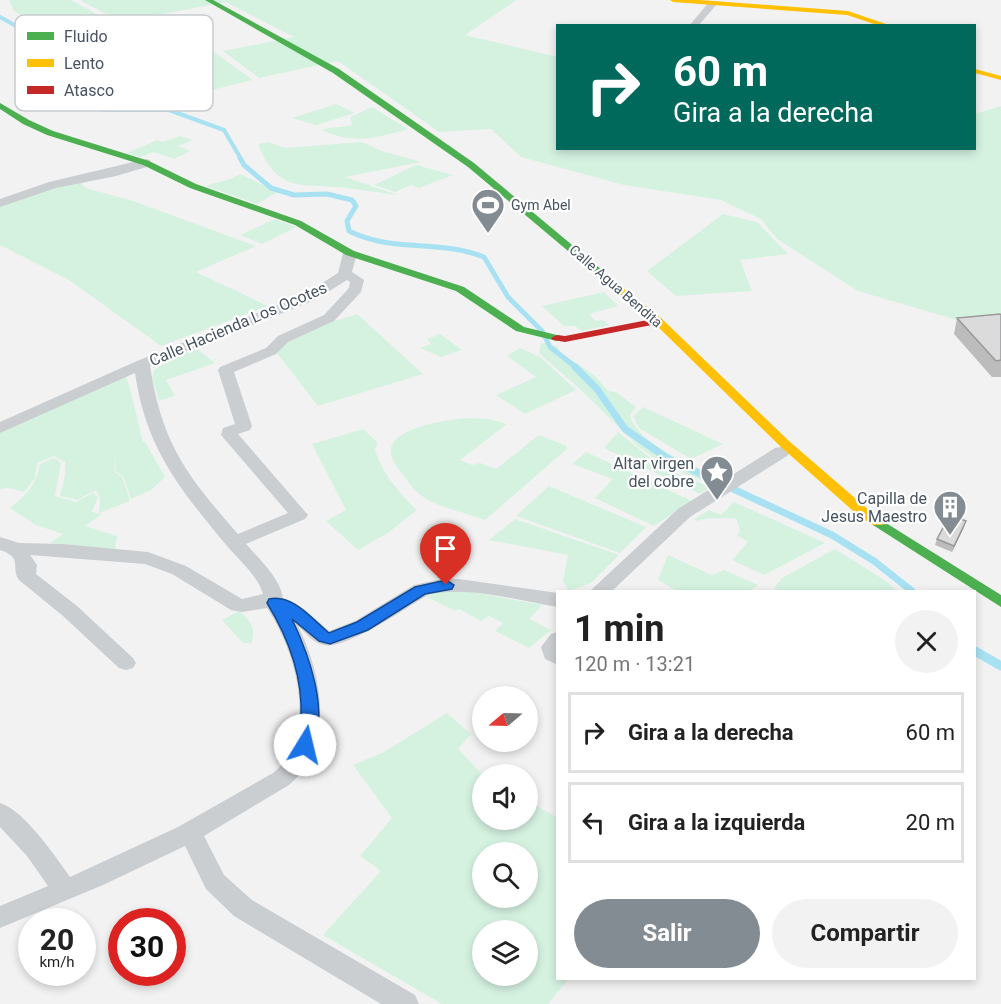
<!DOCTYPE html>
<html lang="es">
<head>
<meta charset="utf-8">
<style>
	:root { --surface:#fff; --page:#f2f2f2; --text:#222; --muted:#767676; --line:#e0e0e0; --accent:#838b93 }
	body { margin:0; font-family:Roboto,sans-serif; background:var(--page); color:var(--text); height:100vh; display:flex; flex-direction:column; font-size:22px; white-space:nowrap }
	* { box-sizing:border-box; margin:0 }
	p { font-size:20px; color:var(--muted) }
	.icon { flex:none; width:33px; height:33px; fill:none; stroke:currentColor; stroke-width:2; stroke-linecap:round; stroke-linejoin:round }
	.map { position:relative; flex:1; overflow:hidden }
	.side { position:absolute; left:556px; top:590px; width:420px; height:390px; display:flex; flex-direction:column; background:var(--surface); border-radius:0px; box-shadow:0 3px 9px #0003 }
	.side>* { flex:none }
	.guide { position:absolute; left:556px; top:24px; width:420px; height:126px; border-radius:0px; box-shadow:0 3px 9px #0003; background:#00695c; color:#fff; overflow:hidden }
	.needle { width:39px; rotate:251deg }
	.tools { position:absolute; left:472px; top:686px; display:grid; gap:12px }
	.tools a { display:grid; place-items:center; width:66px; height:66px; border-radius:50%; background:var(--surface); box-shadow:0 3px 9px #0003; font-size:30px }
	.speed { position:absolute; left:18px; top:908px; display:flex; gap:12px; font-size:30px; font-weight:700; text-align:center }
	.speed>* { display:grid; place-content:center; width:78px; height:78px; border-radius:50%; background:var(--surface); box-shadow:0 3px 9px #0003; line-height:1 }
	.speed small { font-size:15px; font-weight:400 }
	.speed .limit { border:9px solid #d22; background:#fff; color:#111 }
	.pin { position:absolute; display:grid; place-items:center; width:51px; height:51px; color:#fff; margin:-62px -26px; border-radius:50% 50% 50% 0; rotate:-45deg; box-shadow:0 0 6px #0007 }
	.pin .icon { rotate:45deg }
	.me { position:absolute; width:66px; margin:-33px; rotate:9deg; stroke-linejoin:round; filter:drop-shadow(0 0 4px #0008) }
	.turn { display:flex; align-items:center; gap:21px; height:126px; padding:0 18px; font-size:27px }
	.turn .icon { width:78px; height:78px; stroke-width:2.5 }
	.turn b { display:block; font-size:42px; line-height:51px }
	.round { display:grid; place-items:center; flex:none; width:63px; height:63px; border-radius:32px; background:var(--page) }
	.headline { display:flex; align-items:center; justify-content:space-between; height:102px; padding:0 18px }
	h1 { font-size:36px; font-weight:700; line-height:45px }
	.button { display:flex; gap:12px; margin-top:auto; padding:12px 18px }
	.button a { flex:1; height:69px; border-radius:36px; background:var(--accent); color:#fff; font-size:24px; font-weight:700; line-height:69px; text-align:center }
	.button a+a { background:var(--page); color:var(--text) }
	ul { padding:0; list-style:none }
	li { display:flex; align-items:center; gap:18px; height:81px; margin:0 12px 9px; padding:0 6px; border:3px solid var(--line); border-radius:0px }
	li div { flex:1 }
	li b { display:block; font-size:22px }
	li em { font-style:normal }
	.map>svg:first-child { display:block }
	.green { fill:#d5f2e1; fill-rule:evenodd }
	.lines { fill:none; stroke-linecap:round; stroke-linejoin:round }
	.stream-far3 { stroke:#a8e2f2; stroke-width:4 }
	.stream-far2 { stroke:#a8e2f2; stroke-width:5 }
	.stream-far1 { stroke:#a8e2f2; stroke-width:7 }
	.stream { stroke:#a8e2f2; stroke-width:9 }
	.street { fill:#cbced1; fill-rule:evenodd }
	.fast { fill:#4caf50; fill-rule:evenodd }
	.slow { fill:#ffc107; fill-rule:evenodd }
	.jam { fill:#c62828; fill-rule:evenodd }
	.wall { fill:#bcbcbd }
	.shaded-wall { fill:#99999a }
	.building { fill:#dbdbdc; stroke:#99999a; stroke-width:1.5 }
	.route { fill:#1a73e8; stroke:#114b97; stroke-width:1.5 }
	.labels { text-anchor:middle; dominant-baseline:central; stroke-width:4.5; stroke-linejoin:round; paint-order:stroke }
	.far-poi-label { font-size:14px; fill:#475460; stroke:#fff; text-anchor:start }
	.far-street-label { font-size:14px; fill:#475460; stroke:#fff }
	.street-label { font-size:16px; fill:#475460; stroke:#fff }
	.poi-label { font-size:16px; fill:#475460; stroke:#fff; text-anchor:end }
	.key { fill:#fff; stroke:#c8cccf; stroke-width:1.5 }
	.key-label { font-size:16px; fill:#475460 }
</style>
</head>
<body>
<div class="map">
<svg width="1001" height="1004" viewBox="0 0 1001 1004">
	<rect width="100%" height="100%" fill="#f2f2f2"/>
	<path class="green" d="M 9,0 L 71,0 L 117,25 L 76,34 L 32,23 L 14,11 Z
		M 80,0 L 517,0 L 465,35 L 558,57 L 558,148 L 975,148 L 975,114 L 1001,106 L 1001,333 L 858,291 L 777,239 L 761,219 L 721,200 L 624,185 L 521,157 L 491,129 L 439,132 L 338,61 L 259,78 L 223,51 L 294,37 L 226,2 L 121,22 Z
		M 214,52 L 253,80 L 166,101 L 139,102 L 89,91 L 105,75 L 164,60 Z
		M 336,104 L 355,113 L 316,125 L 292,118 Z
		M 372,107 L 408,129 C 377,138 352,145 322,130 C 332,126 342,128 352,125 L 350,117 Z
		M 180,136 L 193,140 L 178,146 L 190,151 L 174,159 L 154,152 L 140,157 L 127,153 L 157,140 L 163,142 Z
		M 268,142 L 285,148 L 361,142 L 382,151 L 421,162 L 345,177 L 398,195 C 380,193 364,190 346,188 C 301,183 278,194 258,144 Z
		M 416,165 L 453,175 L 419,188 L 411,185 L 395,192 L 374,185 Z
		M 240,174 L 278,192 L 257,204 L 206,186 C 217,181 225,183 240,174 Z
		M 73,182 L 80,182 L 86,188 L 133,201 L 256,246 L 196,272 L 268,306 L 161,346 L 69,280 L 0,245 L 0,205 Z
		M 723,214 L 757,222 L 788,254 L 740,260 L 752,291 L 676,296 L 647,271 Z
		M 275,219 L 296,227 L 262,244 L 240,235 Z
		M 604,292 L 618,306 L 589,314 L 596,321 L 603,320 L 609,325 L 582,331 L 575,326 L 564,326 L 542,306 Z
		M 357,314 L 423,374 L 318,406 L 277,353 C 292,329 331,323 357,314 Z
		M 440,334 L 462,350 L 441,357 L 420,348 L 431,344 L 427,339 Z
		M 541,343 L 557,346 L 561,353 L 594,375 L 608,391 L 616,392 L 636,407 L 630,415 C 637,445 697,467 723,479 L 716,486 L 666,466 L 639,447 L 581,390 L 539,353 Z
		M 196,348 L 215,363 L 166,380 L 175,396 L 159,401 L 152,378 L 154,370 L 170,359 Z
		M 520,348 L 540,357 L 576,390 L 525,414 L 496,395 L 536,377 L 507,356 Z
		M 125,374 L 129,385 L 143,442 L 145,442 L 165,477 L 151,490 L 131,499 L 124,478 L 115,470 L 116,453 L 114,470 L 123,479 L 130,501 L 99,513 L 100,498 L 96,490 L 77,500 L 60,496 L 65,476 L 65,462 L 54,456 L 37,463 L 35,478 L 24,492 L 9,488 L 0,489 L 0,431 Z
		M 643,407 L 723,444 L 691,459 L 639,428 L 633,416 Z
		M 468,418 L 488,419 L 507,424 L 460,460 L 472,465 L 480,463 L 496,469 L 539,435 L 567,446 L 566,450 L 485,520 C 464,512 433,507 417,492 C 411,487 407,480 403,474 C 397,467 390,459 391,450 C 392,427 451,419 468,418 Z
		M 363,429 L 378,443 L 375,449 C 381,472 400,494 417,510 L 389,532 L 358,550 L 326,521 L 346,510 L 312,444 Z
		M 618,432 L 663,468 L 710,487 L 700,494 L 604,448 Z
		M 586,452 L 692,501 L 654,526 L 595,498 L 613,479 L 572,464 Z
		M 54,458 L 61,463 L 55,496 L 76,502 L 93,493 L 98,497 L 92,512 L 102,514 L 85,526 L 117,536 L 115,549 L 50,543 L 63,534 L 36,525 L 10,508 C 26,495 36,486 40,464 Z
		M 549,486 L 646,527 L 620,553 L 516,516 Z
		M 734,502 L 825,543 L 764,575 L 732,560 L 748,542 L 737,535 L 740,531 L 736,518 C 726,519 706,517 698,521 L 694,519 L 709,510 L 721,515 Z
		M 515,519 L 619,555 L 591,583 L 569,591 L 563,581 L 568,555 L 489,540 Z
		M 835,549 L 886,581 L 897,591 L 780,591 L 774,588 L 782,578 Z
		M 668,555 L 712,575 L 724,570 L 758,585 L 749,591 L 677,591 L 658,580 Z
		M 441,591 L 467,591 L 542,605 L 529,619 L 551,630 L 529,648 L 495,631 L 503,623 L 489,616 L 481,621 L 459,609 L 456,611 L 427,597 Z
		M 239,611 C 250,620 257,629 251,643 L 243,643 L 222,620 Z
		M 447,713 L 471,734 L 458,749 L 483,775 L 483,819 L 528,819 L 528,801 L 558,818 L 558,978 L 569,978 L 548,1004 L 442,1004 L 323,935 L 381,871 L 360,856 L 392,818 L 353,765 L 384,752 ZM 483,852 L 528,852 L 528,897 L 483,897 ZM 483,930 L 528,930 L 528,975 L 483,975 Z"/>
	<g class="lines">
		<path class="stream-far3" d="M 0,17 L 16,26 L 60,39 L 75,53 L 73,60 L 82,69 L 67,88 L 102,110 L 169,110 L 224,130 L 241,159"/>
		<path class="stream-far2" d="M 240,158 L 244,165 L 271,188 L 294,195 L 327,194 L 352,200 L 356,206 L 347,221 L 349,231 C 393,253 439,239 484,257 L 508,297 L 542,331 L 550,347 L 577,368"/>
		<path class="stream-far1" d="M 575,367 L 597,389 L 625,429 L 667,458 L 832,535 L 874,561 L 912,591"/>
		<path class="stream" d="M 975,651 L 1001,666"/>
		<path class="street" d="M 710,1 L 718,3 L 698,26 L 689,26 Z
			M 146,159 L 150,160 L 150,166 L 116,176 L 56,188 L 0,207 L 0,199 L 49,182 Z
			M 350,249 L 357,253 L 352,272 L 364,280 L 361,292 L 334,321 L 288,342 L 276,354 L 234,372 L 252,426 L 250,430 L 238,434 L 308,515 L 305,519 L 246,544 C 259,559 280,578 283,598 L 304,609 L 329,631 L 355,621 L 414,585 L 437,580 L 459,579 L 558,593 L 558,607 C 519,601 466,585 428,595 C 407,607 346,650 324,645 C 313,643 306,633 298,626 C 322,674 336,746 289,785 L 204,836 L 224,875 L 252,900 L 415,995 L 419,1004 L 381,1004 L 234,916 L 206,889 L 185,846 L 103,885 L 0,928 L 0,906 L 48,886 L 27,856 L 0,827 L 0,803 C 24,810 55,856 70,877 L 178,827 L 273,773 C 320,734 296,651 267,608 L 242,612 L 231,610 L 172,574 L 145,564 L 30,555 L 37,565 L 36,574 L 77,606 L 133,658 L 136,663 L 133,668 L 126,670 L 119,668 L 63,616 L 19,580 C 10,567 24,558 0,550 L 0,537 L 19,543 L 63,544 L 148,552 L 186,566 L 242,599 L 263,594 C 258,576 239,560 227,546 C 180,489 146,449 135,373 L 0,433 L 0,422 L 137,361 L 305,294 L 338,273 L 343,253 ZM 347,280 L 350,282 L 349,288 L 324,315 L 278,336 L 266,348 L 220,367 L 218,370 L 235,424 L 223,428 L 221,435 L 288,513 L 238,534 C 187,476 162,444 150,366 L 315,300 Z
			M 781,447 L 787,448 L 790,452 L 787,456 L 690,517 L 612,591 L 590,591 L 678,509 L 775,448 Z
			M 558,632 L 558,665 L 545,659 L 541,647 L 551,634 Z"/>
		<path class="fast" d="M 205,0 L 213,0 L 339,69 L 474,163 L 614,280 L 613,282 L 605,282 L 468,167 L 333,73 Z
			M 0,103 L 29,120 L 53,131 L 149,161 L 196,184 L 301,221 L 354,251 L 464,287 L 524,327 L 561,336 L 563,338 L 557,341 L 516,331 L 456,291 L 346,255 L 295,225 L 190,188 L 143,165 L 47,135 L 23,124 L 0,109 Z
			M 878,518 L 1001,595 L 1001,607 L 873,525 L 871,522 L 873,519 Z"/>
		<path class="slow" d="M 670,0 L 700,0 L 848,11 L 892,26 L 880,26 L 847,15 L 673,2 Z
			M 975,69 L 1001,76 L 1001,80 L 975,73 Z
			M 609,277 L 662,319 L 789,441 L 870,511 L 885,522 L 883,525 L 873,525 L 860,517 L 781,447 L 654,323 L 605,282 L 605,278 Z"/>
		<path class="jam" d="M 658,318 L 662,319 L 662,323 L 565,342 L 553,340 L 551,338 L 557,335 L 565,336 Z"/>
	</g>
	<path class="wall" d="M 1001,315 L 1001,377 L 992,377 L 954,334 L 957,318 Z
		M 964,527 L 952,552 L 935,545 L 937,539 Z"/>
	<path class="shaded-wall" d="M 966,521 L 964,527 L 952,552 L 954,546 Z"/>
	<path class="building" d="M 1000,314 L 1001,315 L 1001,360 L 996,361 L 957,318 Z
		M 950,515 L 966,521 L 954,546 L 937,539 Z"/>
	<path class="route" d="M 446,580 L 454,585 L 452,589 L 425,594 L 368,630 L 330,644 L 319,641 L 292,619 C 308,653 331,713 311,750 L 305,752 L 299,750 C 294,740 301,728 301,718 C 303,677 288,637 267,603 L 269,599 C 292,593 313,620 329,633 L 357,622 L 415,587 Z"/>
	<defs>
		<symbol id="stadium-pin" viewBox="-11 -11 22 30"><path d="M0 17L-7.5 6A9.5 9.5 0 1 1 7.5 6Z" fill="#838b93" stroke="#fff"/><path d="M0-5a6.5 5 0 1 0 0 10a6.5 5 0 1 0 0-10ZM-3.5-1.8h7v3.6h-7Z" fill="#fff"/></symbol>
		<symbol id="sight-pin" viewBox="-11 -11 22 30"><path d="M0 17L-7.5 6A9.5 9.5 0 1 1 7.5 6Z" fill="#838b93" stroke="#fff"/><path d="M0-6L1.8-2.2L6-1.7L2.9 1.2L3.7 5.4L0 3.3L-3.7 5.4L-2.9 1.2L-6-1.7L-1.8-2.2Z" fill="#fff"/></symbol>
		<symbol id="building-pin" viewBox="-11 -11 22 30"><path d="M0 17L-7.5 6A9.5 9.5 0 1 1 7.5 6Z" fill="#838b93" stroke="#fff"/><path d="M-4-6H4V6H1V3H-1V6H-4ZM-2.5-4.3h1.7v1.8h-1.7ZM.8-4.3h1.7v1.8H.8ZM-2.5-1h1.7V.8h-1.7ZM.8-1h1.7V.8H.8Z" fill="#fff"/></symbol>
	</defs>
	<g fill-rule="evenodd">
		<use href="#stadium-pin" x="469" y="186" width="38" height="52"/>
		<use href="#sight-pin" x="698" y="453" width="38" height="52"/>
		<use href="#building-pin" x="931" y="488" width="38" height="52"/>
	</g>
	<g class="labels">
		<g class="far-poi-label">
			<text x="511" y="205">Gym Abel</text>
		</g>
		<g class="far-street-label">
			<text transform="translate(616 286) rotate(41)">Calle Agua Bendita</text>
		</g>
		<g class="street-label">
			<text transform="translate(238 324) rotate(-23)">Calle Hacienda Los Ocotes</text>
		</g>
		<g class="poi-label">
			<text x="694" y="463">Altar virgen<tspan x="694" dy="18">del cobre</tspan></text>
			<text x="927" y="498">Capilla de<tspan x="927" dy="18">Jesus Maestro</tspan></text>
		</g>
	</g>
	<rect x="15" y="15" width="198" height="96" rx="9" class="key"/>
	<rect x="27" y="32" width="27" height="8" fill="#4caf50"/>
	<rect x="27" y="59" width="27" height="8" fill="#ffc107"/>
	<rect x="27" y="86" width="27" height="8" fill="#c62828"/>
	<g class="key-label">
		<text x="64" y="42">Fluido</text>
		<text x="64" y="69">Lento</text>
		<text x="64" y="96">Atasco</text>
	</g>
</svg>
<div class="tools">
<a><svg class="needle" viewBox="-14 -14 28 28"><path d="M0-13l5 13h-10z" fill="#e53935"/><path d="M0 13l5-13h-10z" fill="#767676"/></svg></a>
<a><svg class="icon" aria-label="sound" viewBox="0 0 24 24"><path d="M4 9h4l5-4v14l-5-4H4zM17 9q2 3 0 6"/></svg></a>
<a><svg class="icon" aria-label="search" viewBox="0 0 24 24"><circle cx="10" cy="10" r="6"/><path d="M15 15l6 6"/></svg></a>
<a><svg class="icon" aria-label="layers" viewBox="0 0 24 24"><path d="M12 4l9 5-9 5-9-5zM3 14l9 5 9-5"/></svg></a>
</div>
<div class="speed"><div>20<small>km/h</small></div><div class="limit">30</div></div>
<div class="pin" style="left:446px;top:585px;background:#d93025"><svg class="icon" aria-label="arrive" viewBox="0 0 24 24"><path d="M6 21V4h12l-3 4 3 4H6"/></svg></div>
<svg class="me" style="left:305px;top:745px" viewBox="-20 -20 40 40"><circle r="19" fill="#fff"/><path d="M0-13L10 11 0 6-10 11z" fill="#1a73e8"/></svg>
<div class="guide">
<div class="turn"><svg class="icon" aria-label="right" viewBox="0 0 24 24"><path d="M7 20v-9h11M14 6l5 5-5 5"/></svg><div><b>60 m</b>Gira a la derecha</div></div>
</div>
<section class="side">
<div class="headline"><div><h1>1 min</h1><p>120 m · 13:21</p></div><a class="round"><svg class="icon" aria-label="close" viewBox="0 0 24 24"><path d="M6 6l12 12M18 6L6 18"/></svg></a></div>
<ul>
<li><svg class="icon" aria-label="right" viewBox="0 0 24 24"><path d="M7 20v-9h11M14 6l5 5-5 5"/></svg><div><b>Gira a la derecha</b></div><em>60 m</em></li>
<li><svg class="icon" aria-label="left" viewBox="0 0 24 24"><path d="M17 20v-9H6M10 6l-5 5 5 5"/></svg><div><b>Gira a la izquierda</b></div><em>20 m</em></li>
</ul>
<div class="button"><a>Salir</a><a>Compartir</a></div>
</section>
</div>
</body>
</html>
